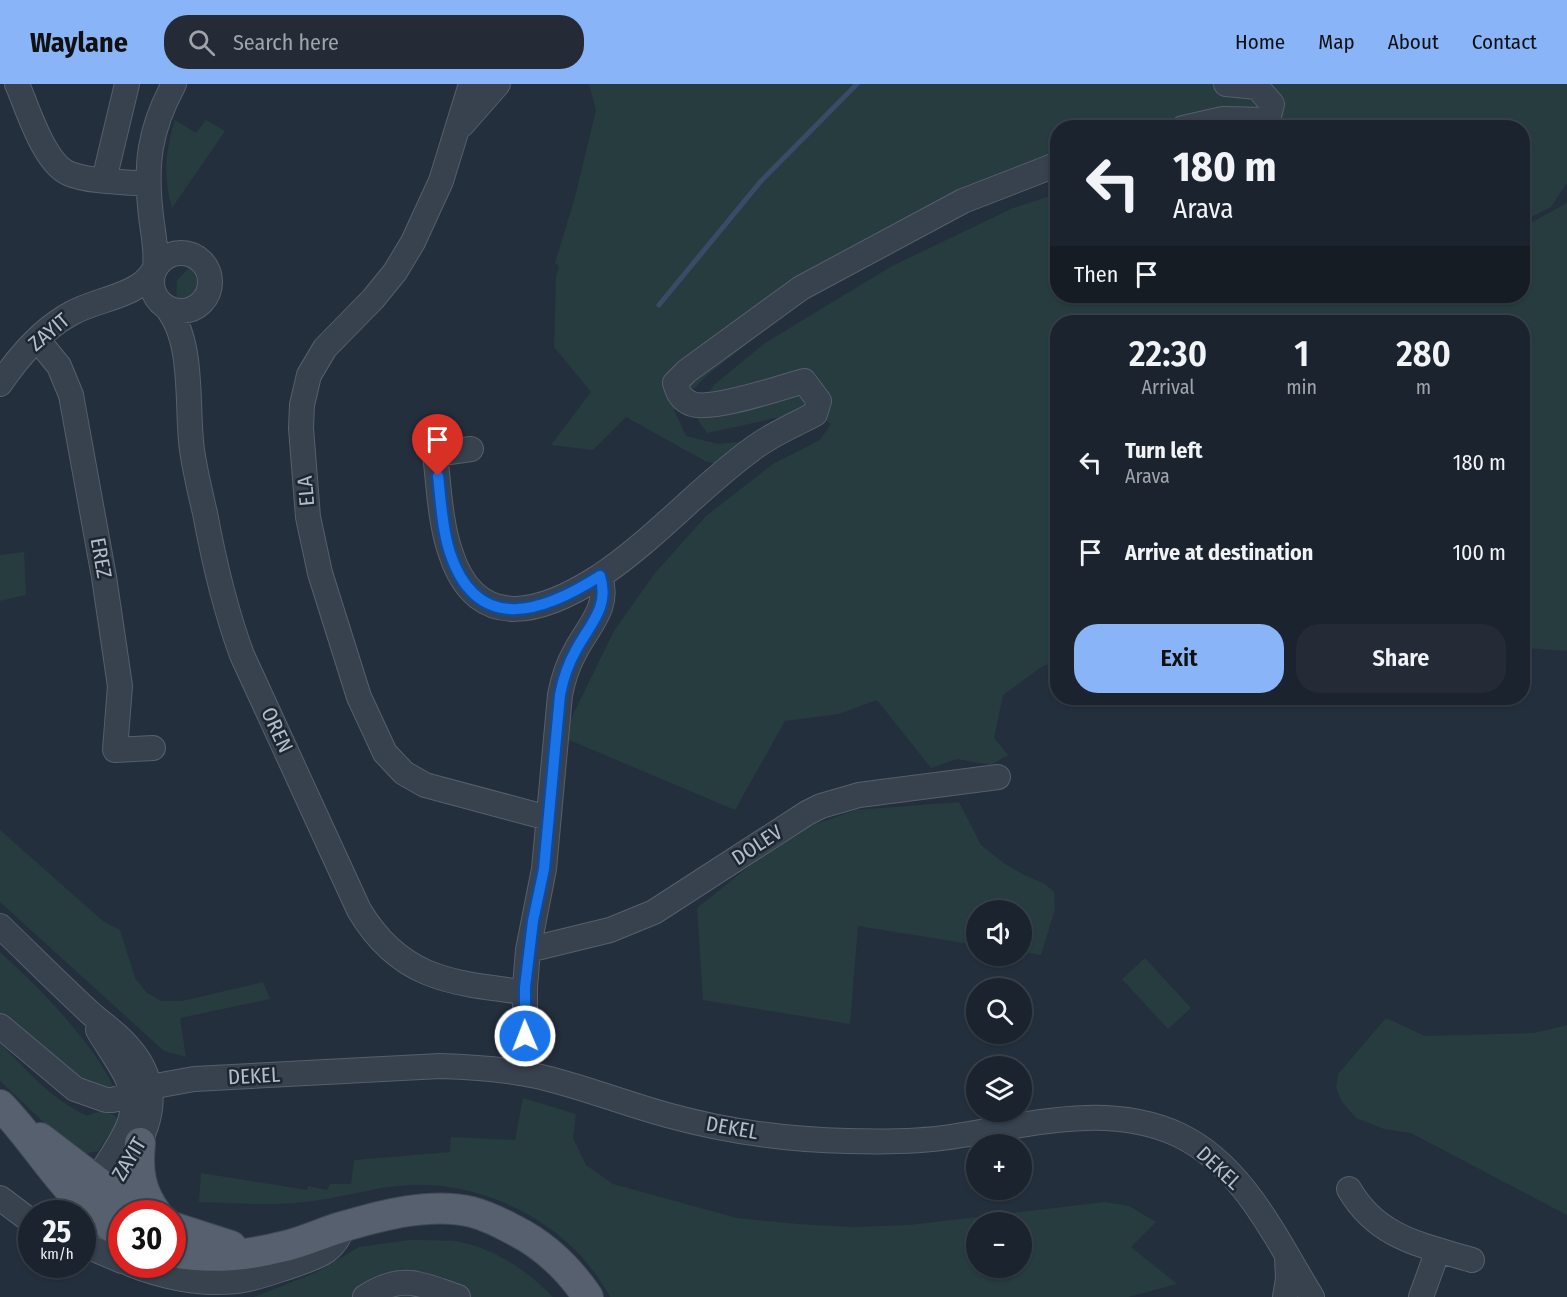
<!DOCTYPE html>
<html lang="en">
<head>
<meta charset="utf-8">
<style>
	:root { --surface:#1b232e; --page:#242b36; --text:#f1f3f6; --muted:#a0a4aa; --line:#39404a; --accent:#8ab4f8 }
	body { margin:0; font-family:"Fira Sans Condensed",sans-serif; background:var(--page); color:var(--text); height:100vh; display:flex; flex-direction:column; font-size:22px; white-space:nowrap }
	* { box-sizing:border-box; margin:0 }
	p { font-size:20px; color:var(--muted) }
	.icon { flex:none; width:33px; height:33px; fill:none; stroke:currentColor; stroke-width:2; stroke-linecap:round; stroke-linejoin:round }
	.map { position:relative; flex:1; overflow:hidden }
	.panel { position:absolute; left:1050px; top:231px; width:480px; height:390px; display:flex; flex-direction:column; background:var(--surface); border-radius:24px; box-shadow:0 2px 4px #0004,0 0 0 2px var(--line) }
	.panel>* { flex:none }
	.hud { position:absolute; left:1050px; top:36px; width:480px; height:183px; border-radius:24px; box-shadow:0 2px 4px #0004,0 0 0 2px var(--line); background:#1b232e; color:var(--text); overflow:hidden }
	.tools { position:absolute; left:966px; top:816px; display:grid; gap:12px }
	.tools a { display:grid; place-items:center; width:66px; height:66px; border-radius:50%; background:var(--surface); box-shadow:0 2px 4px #0004,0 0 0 2px var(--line); font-size:30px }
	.speed { position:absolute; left:18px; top:1116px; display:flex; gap:12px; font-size:30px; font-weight:700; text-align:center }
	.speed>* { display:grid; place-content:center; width:78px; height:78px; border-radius:50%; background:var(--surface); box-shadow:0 2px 4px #0004,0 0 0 2px var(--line); line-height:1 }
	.speed small { font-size:15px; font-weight:400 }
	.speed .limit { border:9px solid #d22; background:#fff; color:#111 }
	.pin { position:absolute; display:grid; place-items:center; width:51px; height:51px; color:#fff; margin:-62px -26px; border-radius:50% 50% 50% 0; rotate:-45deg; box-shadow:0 0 6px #0007 }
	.pin .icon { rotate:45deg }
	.me { position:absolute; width:66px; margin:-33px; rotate:359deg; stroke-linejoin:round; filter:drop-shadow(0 0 4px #0008) }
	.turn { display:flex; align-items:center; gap:21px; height:126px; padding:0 24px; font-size:27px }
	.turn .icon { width:78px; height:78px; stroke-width:2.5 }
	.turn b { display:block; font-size:42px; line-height:51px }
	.then { display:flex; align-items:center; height:57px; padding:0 24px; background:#0003; gap:12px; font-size:22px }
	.eta { display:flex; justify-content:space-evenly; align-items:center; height:102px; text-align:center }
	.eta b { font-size:36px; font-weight:600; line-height:42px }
	.cta { display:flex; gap:12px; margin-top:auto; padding:12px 24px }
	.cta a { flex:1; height:69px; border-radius:24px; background:var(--accent); color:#111; font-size:24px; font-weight:600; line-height:69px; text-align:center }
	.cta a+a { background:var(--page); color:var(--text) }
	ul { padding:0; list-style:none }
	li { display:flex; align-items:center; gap:18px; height:90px; padding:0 24px }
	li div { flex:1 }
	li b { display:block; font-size:22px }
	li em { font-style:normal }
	header { display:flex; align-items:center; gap:36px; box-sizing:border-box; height:84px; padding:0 30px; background:var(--accent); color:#111 }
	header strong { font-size:28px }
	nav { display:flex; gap:33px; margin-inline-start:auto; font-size:21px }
	.search { width:420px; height:54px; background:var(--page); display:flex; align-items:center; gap:15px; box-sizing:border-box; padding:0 21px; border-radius:24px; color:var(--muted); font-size:22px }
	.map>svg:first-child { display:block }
	.green { fill:#263c3f; fill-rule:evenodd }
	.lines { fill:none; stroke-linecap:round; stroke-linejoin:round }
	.stream { stroke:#394c67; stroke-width:5 }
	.minor-casing { stroke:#565f6c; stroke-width:26 }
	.major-casing { stroke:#414a57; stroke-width:32 }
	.minor { stroke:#38414e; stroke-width:24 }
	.major { stroke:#56606e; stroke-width:30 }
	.route-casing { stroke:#114b97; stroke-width:15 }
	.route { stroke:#1a73e8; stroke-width:10 }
	.labels { text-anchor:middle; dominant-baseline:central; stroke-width:5; stroke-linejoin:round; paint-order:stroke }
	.street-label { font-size:21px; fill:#b4bcc9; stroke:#1d2633 }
</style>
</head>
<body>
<header>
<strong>Waylane</strong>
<div class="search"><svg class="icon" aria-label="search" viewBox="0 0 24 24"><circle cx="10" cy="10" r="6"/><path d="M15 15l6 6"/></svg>Search here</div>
<nav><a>Home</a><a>Map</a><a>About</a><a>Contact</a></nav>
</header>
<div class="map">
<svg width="1567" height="1213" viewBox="0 0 1567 1213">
	<rect width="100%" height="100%" fill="#242f3e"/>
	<path class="green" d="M 589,0 L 1567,0 L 1567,99 L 1551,123 L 1523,137 L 1522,44 L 1058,44 L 1057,93 L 947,132 L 822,201 L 705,293 L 674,326 L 686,352 L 718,360 L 806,350 L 731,384 L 705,377 L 626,333 L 593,366 L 551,361 L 591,308 L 554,263 L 556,193 L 559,182 L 555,179 L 575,113 L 596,26 Z
		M 175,36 L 196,49 L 206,36 L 225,47 L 172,124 C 163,93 165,67 175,36 Z
		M 1057,110 L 1058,212 L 1522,212 L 1523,143 L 1567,119 L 1567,567 L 1523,564 L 1522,238 L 1058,238 L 1057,579 L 1043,582 L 1003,611 L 994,654 L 1008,671 L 991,681 L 957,675 L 931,684 L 877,616 L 839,630 L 785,637 L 735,726 L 562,653 L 614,547 L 655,489 L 706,432 L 773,380 L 820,356 L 831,340 L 813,326 L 707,349 L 693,329 L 715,300 L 765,259 L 892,182 L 1013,124 Z
		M 191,182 L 200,204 L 176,222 L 177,196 Z
		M 24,468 L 26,511 L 0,517 L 0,471 Z
		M 959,718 L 981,761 L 1005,780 L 1024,791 L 1045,800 L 1054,808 L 1055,825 L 1041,871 L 1022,868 L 1022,826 L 976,826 L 976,861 L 858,842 L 850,940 L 703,916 L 697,824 L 776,761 L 804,744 L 856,726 Z
		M 0,746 L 103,837 L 120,846 L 135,894 L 146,908 L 161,917 L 182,917 L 263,898 L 270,915 L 180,934 L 186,973 L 164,967 L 0,818 Z
		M 0,868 C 40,904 96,961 117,1010 L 86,1005 L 46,964 L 0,931 Z
		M 1145,874 L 1191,924 L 1168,945 L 1122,895 Z
		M 1386,934 L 1425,952 L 1534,949 L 1567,941 L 1567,1131 L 1411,1049 L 1384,1045 L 1356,1034 L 1342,1018 L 1336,1004 L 1338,990 Z
		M 0,959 C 30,989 47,1012 87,1032 C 96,1026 109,1027 118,1034 L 115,1042 L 98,1067 L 83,1070 L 75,1068 L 0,997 Z
		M 523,1014 L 576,1030 L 573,1054 L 586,1081 L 613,1100 L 737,1134 L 798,1140 L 854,1143 L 909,1141 L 1105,1118 L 1129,1122 L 1156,1138 L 1131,1163 L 1177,1200 L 1128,1213 L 610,1213 C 573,1142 488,1097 408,1101 C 373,1103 339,1115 304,1118 C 270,1122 234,1119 199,1118 L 201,1089 L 307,1106 L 308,1102 L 327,1106 L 330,1100 L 351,1100 L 354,1076 L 450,1068 L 451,1053 L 515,1056 ZM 1022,1138 L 1022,1184 L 976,1184 L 976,1138 Z
		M 409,1156 C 423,1156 438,1156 452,1157 C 490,1161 527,1186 553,1213 L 254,1213 L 317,1188 L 359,1163 Z"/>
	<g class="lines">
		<path class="stream" d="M 659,221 L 761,97 L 857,0"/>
		<defs>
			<path id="minor" d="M 17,0 C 28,25 44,80 70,90 C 90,98 126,98 148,100
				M 471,0 L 441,97 L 413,158 L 395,188 L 373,215 L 325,264 L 309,291 L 302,321 L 301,344 L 308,433 L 320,489 L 359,613 L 385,669 L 404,689 L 425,701 L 548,734
				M 462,41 L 498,0
				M 1183,44 L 1223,35 L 1268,36 L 1272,20 L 1257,3 L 1226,0
				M 104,96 L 127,0
				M152 198a29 29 0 1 1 58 0a29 29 0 1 1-58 0Z
				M 155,183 C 157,166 153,149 151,132 C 145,81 149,46 174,0
				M 166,223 C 195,257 186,323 192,366 C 195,387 200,408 205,429 C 214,478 225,525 242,571 L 359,826 C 400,895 451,899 524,908
				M 37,255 L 59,282 L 71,311 L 104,493 L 120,602 L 115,666 L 153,664
				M 0,300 C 19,272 42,245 72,229 C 97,215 139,212 153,187
				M 471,365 L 435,370 C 439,403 440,439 451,470 C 478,552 546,527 600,492 C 610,523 590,540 576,566 C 568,580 563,595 560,611 L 544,785 L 528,866 L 525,903 L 525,952 L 519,989
				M 600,492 C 655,455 698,405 751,366 C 770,351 794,341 815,330 L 819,317 L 804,297 C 779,304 713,327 692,320 C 681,316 678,309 675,299 L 687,287 L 801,204 L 963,117 L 1058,80
				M 0,842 C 29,870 57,898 86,925 C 97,936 110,944 121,955 C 159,992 158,1029 132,1071 C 120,1090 113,1104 95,1117
				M 528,866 L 610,846 L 654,828 L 807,729 L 821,722 L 859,711 L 998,693
				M 0,942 L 75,1005 L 106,1016 L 113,1016 L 150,1003 L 194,995 L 440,982 C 473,983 505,985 537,992 C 581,1002 623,1019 667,1031 C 725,1047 788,1056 848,1057 C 882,1058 917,1058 950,1053 C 1025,1042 1106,1017 1179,1051 C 1244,1082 1276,1155 1312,1213
				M 1349,1105 C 1377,1154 1422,1161 1472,1176
				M 90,1112 C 104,1071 149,1041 127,994 C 119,977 107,962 98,946
				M 0,1114 L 32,1138
				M 82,1160 L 122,1177
				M 130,1180 C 162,1193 201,1201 236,1197 C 256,1195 275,1187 294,1181 C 318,1172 334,1169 343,1143
				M 365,1213 C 402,1189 420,1200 458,1213
				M 1285,1213 L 1288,1195 L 1287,1173
				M 1421,1213 L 1438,1166"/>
			<path id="major" d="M 0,1021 C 43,1065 65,1116 122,1149
				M 40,1054 L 95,1096 L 144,1130
				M 140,1059 C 137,1087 140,1107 157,1130
				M 172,1143 L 231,1162
				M 172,1168 C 209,1175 245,1172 281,1163 C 302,1159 321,1149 342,1143 C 382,1131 431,1118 472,1128 C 487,1132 501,1139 514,1146 C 544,1161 569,1185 588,1213"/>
		</defs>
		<use href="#minor" class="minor-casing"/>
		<use href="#major" class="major-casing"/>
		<use href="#minor" class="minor"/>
		<use href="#major" class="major"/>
	</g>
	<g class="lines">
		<defs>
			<path id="route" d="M 438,392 C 441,417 442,445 450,469 C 478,553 545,527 600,492 C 610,523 590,540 576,566 C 568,580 563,595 560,611 L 544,785 L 533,837 L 525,903 L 525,952"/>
		</defs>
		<use href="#route" class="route-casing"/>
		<use href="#route" class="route"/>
	</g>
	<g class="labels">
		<g class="street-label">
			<text transform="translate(49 248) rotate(-40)">ZAYIT</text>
			<text transform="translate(306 407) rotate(-95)">ELA</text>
			<text transform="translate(101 474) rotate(80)">EREZ</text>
			<text transform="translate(277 646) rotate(65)">OREN</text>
			<text transform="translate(757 761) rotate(-33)">DOLEV</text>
			<text transform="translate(254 992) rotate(-3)">DEKEL</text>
			<text transform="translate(732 1044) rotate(10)">DEKEL</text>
			<text transform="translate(129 1075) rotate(-59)">ZAYIT</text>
			<text transform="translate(1219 1084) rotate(43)">DEKEL</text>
		</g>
	</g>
</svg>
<div class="tools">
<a><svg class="icon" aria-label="sound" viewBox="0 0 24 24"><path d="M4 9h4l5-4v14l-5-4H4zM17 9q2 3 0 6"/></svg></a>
<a><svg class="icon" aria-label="search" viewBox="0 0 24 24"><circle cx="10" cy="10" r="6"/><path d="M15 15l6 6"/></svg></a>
<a><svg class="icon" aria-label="layers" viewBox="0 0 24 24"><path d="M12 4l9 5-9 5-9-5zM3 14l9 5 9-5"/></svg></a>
<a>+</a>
<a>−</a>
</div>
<div class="speed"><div>25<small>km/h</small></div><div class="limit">30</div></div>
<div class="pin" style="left:438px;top:392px;background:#d93025"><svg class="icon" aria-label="arrive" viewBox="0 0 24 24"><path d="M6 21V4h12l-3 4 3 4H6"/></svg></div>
<svg class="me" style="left:525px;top:952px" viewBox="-20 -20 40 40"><circle r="17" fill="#1a73e8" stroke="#fff" stroke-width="3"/><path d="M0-11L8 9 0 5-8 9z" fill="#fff"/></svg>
<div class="hud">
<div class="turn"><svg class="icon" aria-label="left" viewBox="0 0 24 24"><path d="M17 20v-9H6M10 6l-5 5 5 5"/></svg><div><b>180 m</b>Arava</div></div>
<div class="then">Then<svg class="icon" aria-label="arrive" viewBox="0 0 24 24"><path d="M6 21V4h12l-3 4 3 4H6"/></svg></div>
</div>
<section class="panel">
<div class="eta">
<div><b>22:30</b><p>Arrival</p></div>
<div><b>1</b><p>min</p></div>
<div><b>280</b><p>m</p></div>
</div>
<ul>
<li><svg class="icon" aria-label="left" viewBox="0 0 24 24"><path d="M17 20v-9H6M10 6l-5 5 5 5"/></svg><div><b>Turn left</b><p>Arava</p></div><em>180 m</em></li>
<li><svg class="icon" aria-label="arrive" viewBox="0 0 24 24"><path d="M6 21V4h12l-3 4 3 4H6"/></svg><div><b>Arrive at destination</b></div><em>100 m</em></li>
</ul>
<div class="cta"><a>Exit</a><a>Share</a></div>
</section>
</div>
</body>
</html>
